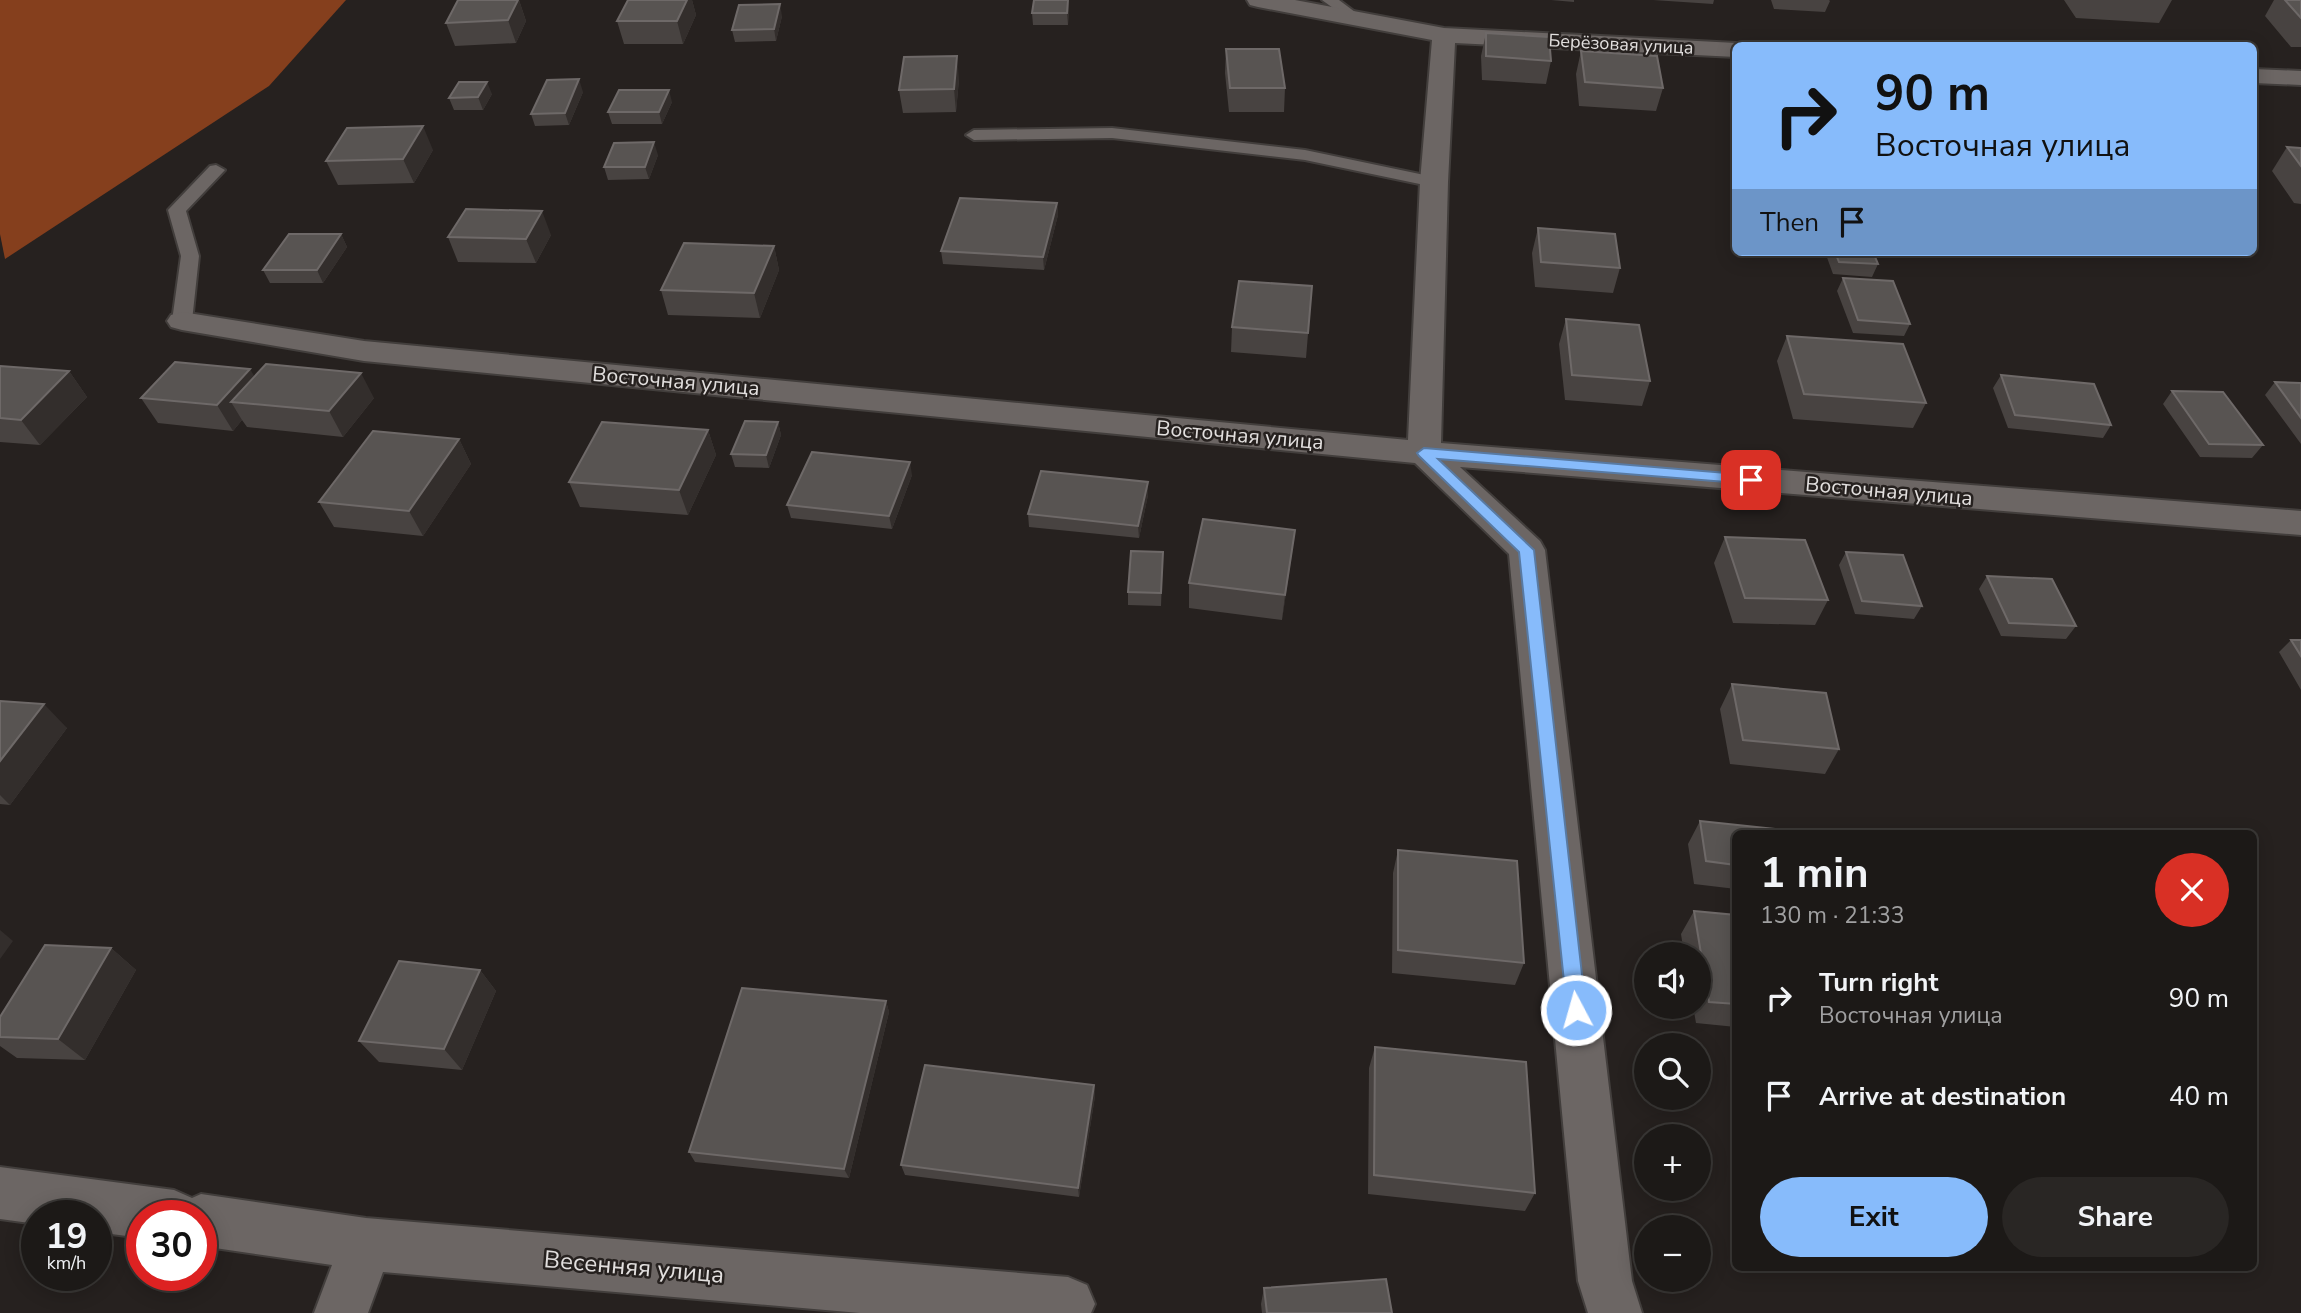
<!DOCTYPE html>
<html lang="en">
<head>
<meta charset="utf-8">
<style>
	:root { --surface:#1c1917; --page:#292624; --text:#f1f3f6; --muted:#a0a0a1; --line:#3a3836; --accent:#87bbfb }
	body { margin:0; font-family:"Nunito Sans",sans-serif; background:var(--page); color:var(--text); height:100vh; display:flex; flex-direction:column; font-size:26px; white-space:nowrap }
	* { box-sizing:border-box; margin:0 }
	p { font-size:23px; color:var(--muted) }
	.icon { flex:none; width:38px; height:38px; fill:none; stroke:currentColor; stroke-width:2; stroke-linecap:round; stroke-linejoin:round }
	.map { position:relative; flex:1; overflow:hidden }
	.details { position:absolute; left:1732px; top:830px; width:525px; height:441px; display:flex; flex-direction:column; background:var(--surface); border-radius:10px; box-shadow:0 4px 18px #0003,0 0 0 2px var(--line) }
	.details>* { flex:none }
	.banner { position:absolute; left:1732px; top:42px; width:525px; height:214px; border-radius:10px; box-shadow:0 4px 18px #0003,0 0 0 2px var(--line); background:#87bbfb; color:#111; overflow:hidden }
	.fabs { position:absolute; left:1634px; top:942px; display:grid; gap:14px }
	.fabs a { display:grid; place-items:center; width:77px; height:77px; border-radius:50%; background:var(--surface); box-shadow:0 4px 18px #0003,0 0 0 2px var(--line); font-size:35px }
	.speed { position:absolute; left:21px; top:1200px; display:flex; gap:14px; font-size:35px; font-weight:700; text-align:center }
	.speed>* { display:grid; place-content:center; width:91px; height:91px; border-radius:50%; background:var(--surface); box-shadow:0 4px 18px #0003,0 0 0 2px var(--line); line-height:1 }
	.speed small { font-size:18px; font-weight:400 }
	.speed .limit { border:10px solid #d22; background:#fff; color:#111 }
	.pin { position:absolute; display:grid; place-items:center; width:60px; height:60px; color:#fff; margin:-30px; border-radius:14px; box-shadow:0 4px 10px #0006 }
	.me { position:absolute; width:77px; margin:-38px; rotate:354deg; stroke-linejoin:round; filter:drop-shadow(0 0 5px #0008) }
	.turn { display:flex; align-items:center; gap:24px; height:147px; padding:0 28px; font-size:32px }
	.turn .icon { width:91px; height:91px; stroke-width:2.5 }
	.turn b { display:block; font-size:49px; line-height:60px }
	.then { display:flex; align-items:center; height:66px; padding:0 28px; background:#0003; gap:14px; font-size:26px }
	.round { display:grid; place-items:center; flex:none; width:74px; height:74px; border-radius:37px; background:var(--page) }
	.headline { display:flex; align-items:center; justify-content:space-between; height:119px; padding:0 28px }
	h1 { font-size:42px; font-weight:700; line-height:52px }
	.action { display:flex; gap:14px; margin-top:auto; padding:14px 28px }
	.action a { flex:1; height:80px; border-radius:42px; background:var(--accent); color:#111; font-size:28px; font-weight:700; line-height:80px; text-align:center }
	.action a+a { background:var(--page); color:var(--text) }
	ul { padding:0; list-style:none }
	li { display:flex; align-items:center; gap:21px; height:98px; padding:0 28px }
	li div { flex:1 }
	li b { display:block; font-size:26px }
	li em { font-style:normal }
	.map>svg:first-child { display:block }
	.forest { fill:#853f1d }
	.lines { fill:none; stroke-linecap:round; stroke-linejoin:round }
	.service-casing { stroke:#423e3c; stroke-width:4 }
	.minor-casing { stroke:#423e3c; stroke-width:4 }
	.service { fill:#6c6664; fill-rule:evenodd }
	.minor { fill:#6c6664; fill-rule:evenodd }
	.wall { fill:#484341 }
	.shaded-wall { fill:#332e2c }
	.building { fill:#585452; stroke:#6e6968; stroke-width:2 }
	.route { fill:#87bbfb; stroke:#587aa3; stroke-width:2 }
	.labels { text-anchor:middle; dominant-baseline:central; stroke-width:5; stroke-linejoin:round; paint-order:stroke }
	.far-street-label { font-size:18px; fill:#e2dfde; stroke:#26211f }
	.street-label { font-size:21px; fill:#e2dfde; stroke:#26211f }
	.near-street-label { font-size:24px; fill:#e2dfde; stroke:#26211f }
</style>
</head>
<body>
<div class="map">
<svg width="2301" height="1313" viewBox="0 0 2301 1313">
	<rect width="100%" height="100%" fill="#26211f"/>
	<path class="forest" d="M 0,0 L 346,0 L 269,86 L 5,259 L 0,234 Z"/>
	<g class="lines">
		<defs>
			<path id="service" d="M 1322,0 L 1339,0 L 1363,18 L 1356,22 L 1351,21 Z
				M 1112,128 L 1305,150 L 1434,177 L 1443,182 L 1434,187 L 1305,160 L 1112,138 L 974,140 L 966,135 L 974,130 Z
				M 216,165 L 225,170 L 186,211 L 199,256 L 192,321 L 182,327 L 172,321 L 181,256 L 168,210 L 210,166 Z"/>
			<path id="minor" d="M 1247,0 L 1295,0 L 1444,28 L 1736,43 L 1745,46 L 1736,46 L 1736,57 L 1455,43 L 1448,182 L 1441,443 L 2301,511 L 2301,535 L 1460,467 L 1540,541 L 1545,550 L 1632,1281 L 1642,1313 L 1588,1313 L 1578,1281 L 1509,554 L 1415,463 L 364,361 L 182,330 L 171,327 L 167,321 L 171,315 L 182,312 L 364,341 L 1408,440 L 1420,182 L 1432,40 L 1258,7 L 1250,5 Z
				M 2254,69 L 2301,71 L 2301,85 L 2254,83 Z
				M 0,1167 L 174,1190 L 192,1198 L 201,1194 L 366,1218 L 1068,1277 L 1087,1285 L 1095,1304 L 1091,1313 L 860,1313 L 383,1272 L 368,1313 L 314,1313 L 332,1265 L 201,1246 L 201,1216 L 142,1216 L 142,1238 L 96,1232 L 96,1216 L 37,1216 L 37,1224 L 0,1219 Z"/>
		</defs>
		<use href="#service" class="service-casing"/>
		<use href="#minor" class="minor-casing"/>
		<use href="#service" class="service"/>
		<use href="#minor" class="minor"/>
	</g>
	<path class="wall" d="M 458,0 L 519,0 L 526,21 L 516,43 L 455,46 L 446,23 Z
		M 628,0 L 692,0 L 696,15 L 683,44 L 624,44 L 617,21 Z
		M 1551,0 L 1574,0 L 1574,2 Z
		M 1653,0 L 1714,0 L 1713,4 Z
		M 1771,0 L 1829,0 L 1830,1 L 1825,12 L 1774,9 Z
		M 2064,0 L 2172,0 L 2159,23 L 2076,18 Z
		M 2274,0 L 2301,0 L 2301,47 L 2291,47 L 2265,16 Z
		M 1069,5 L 1068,25 L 1033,25 L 1032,13 Z
		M 782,16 L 776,41 L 735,42 L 732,30 Z
		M 1486,33 L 1551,61 L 1546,84 L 1482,80 L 1481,56 Z
		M 1226,49 L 1285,88 L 1284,112 L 1229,112 L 1225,73 Z
		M 1581,51 L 1663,88 L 1656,111 L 1579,106 L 1576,74 Z
		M 959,79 L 956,112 L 903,113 L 899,90 Z
		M 583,92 L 569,125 L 535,126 L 531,114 Z
		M 492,94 L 483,110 L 454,110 L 449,98 Z
		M 672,102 L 662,124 L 612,124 L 608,112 Z
		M 2287,147 L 2301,148 L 2301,204 L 2294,203 L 2272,171 Z
		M 433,150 L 414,183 L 338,185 L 326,161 Z
		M 658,155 L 649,179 L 608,180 L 604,167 Z
		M 1057,203 L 1058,215 L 1044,270 L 943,264 L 941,251 Z
		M 1538,228 L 1620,268 L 1613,293 L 1535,287 L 1532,253 Z
		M 341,234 L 347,247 L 323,283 L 270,283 L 263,270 Z
		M 551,235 L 536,263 L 458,262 L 448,237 Z
		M 774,246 L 779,270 L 760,318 L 668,315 L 661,290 Z
		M 1825,252 L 1873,252 L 1878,264 L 1872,277 L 1833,274 Z
		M 1843,278 L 1910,324 L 1904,336 L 1853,333 L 1837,291 Z
		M 1312,286 L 1306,358 L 1231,352 L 1232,327 Z
		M 1566,319 L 1650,381 L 1642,406 L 1565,400 L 1559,344 Z
		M 1787,336 L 1926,403 L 1913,428 L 1793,419 L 1777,361 Z
		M 0,366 L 69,371 L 87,397 L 40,445 L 0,442 Z
		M 2001,375 L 2111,425 L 2103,438 L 2008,428 L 1993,388 Z
		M 254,377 L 374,398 L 343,437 L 247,427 L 242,420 L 233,431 L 158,423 L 141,398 Z
		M 2275,382 L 2301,383 L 2301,444 L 2265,395 Z
		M 2172,391 L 2263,445 L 2252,458 L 2200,457 L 2163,404 Z
		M 778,422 L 781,435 L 769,468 L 735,467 L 731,454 Z
		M 708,430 L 716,455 L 688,515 L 580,507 L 569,482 Z
		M 459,439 L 471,464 L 423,536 L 334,527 L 319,502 Z
		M 912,475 L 892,529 L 791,518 L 787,505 Z
		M 1148,482 L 1148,495 L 1139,538 L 1029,527 L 1028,514 Z
		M 1295,530 L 1282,620 L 1189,608 L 1189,583 Z
		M 1725,537 L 1828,600 L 1815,625 L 1733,623 L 1714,563 Z
		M 1163,552 L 1161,606 L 1128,605 L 1128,592 Z
		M 1846,552 L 1922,606 L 1914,619 L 1855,614 L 1839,565 Z
		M 1987,576 L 2076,626 L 2066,639 L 2001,636 L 1979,589 Z
		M 2291,640 L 2301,640 L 2301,690 L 2279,652 Z
		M 1732,684 L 1839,749 L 1825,774 L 1730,764 L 1720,709 Z
		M 0,701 L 67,728 L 10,805 L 0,804 Z
		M 1700,821 L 1736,833 L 1736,889 L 1694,884 L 1688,844 Z
		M 1398,850 L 1524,963 L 1515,985 L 1392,973 L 1393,873 Z
		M 1694,911 L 1736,915 L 1736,1027 L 1696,1023 L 1693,1006 L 1699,1006 L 1699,954 L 1684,954 L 1681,934 Z
		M 111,948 L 136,970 L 85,1060 L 17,1058 L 0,1046 L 0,1017 Z
		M 480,970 L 496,991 L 462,1070 L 379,1062 L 359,1041 Z
		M 886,1001 L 889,1012 L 849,1178 L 695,1162 L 689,1152 Z
		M 1375,1047 L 1535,1193 L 1525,1211 L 1368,1194 L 1369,1068 Z
		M 1094,1085 L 1095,1096 L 1079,1197 L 905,1175 L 901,1165 Z
		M 1921,1267 L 1978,1267 L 1969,1273 Z
		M 1264,1288 L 1392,1313 L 1262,1313 L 1261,1304 Z"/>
	<path class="shaded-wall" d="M 518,0 L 519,0 L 526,21 L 516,43 L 508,20 Z
		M 687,0 L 692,0 L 696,15 L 683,44 L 677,21 Z
		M 1068,0 L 1069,5 L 1068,25 L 1067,13 Z
		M 780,4 L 782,16 L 776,41 L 774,29 Z
		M 957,56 L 959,79 L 956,112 L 954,89 Z
		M 579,79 L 583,92 L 569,125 L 565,113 Z
		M 487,82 L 492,94 L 483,110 L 478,97 Z
		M 669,90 L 672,102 L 662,124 L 659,112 Z
		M 423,126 L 433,150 L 414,183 L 403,159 Z
		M 654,142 L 658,155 L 649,179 L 645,167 Z
		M 1057,203 L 1058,215 L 1044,270 L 1043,257 Z
		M 542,211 L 551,235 L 536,263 L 526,239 Z
		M 341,234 L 347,247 L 323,283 L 317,270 Z
		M 774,246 L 779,270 L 760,318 L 754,293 Z
		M 250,369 L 265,394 L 231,402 L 242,420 L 233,431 L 217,405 Z
		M 69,371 L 87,397 L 40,445 L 21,420 Z
		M 361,373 L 374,398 L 343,437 L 329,411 Z
		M 778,422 L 781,435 L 769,468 L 766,455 Z
		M 708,430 L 716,455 L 688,515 L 679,490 Z
		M 459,439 L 471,464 L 423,536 L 409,511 Z
		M 910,462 L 912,475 L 892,529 L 889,516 Z
		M 1148,482 L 1148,495 L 1139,538 L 1138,526 Z
		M 1295,530 L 1292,555 L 1282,620 L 1285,595 Z
		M 44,704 L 67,728 L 10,805 L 0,795 L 0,761 Z
		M 0,930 L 13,941 L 0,959 Z
		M 111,948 L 136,970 L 85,1060 L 58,1039 Z
		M 480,970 L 496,991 L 462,1070 L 444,1049 Z
		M 886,1001 L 889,1012 L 849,1178 L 844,1169 Z
		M 1094,1085 L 1095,1096 L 1079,1197 L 1078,1188 Z"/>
	<path class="building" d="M 458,0 L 518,0 L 508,20 L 446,23 Z
		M 628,0 L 687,0 L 677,21 L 617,21 Z
		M 1034,0 L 1068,0 L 1067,13 L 1032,13 Z
		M 2285,0 L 2301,0 L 2301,18 Z
		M 780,4 L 774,29 L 732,30 L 739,5 Z
		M 1486,33 L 1549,37 L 1551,61 L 1486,56 Z
		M 1226,49 L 1279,49 L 1285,88 L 1230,88 Z
		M 1581,51 L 1657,56 L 1663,88 L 1585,82 Z
		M 957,56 L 954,89 L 899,90 L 904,57 Z
		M 579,79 L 565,113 L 531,114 L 547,80 Z
		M 459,82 L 487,82 L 478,97 L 449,98 Z
		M 619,90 L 669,90 L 659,112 L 608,112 Z
		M 423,126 L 403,159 L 326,161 L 347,128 Z
		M 654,142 L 645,167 L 604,167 L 614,143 Z
		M 2287,147 L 2301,148 L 2301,166 Z
		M 960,198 L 1057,203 L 1043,257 L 941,251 Z
		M 466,209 L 542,211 L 526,239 L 448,237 Z
		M 1538,228 L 1615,234 L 1620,268 L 1541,262 Z
		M 289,234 L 341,234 L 317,270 L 263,270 Z
		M 684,243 L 774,246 L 754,293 L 661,290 Z
		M 1835,252 L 1873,252 L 1878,264 L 1839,262 Z
		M 1843,278 L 1893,281 L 1910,324 L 1858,320 Z
		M 1239,281 L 1312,286 L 1308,333 L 1232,327 Z
		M 1566,319 L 1639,325 L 1650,381 L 1572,375 Z
		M 1787,336 L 1903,344 L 1926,403 L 1804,394 Z
		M 175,362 L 250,369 L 217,405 L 141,398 Z
		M 266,364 L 361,373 L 329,411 L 231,402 Z
		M 0,366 L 69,371 L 21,420 L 0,418 Z
		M 2001,375 L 2094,384 L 2111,425 L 2015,415 Z
		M 2275,382 L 2301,383 L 2301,418 Z
		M 2172,391 L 2223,392 L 2263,445 L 2209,444 Z
		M 745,421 L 778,422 L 766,455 L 731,454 Z
		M 602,422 L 708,430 L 679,490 L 569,482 Z
		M 373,431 L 459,439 L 409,511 L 319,502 Z
		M 812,452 L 910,462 L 889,516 L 787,505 Z
		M 1041,471 L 1148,482 L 1138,526 L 1028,514 Z
		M 1203,519 L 1295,530 L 1285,595 L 1189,583 Z
		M 1725,537 L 1805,540 L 1828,600 L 1745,598 Z
		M 1131,551 L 1163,552 L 1161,593 L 1128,592 Z
		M 1846,552 L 1903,555 L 1922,606 L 1862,601 Z
		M 1987,576 L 2052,579 L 2076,626 L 2009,623 Z
		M 2291,640 L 2301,640 L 2301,656 Z
		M 1732,684 L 1826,693 L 1839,749 L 1743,740 Z
		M 0,701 L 44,704 L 0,761 Z
		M 1700,821 L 1813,833 L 1736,833 L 1736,865 L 1706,861 Z
		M 1398,850 L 1517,861 L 1524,963 L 1398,950 Z
		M 1694,911 L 1736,915 L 1736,1004 L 1709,1002 Z
		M 45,945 L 111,948 L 58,1039 L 0,1037 L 0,1017 Z
		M 399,961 L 480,970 L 444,1049 L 359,1041 Z
		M 742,988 L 886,1001 L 844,1169 L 689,1152 Z
		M 1375,1047 L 1526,1062 L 1535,1193 L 1374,1175 Z
		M 925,1065 L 1094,1085 L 1078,1188 L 901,1165 Z
		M 1386,1279 L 1392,1313 L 1267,1313 L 1264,1288 Z"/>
	<path class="route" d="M 1424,448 L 1751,475 L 1758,480 L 1751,484 L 1438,459 L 1534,550 L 1586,1010 L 1583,1017 L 1576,1019 L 1569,1017 L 1567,1010 L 1519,552 L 1419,456 L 1417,453 Z"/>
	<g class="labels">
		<g class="far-street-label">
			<text transform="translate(1621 44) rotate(3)">Берёзовая улица</text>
		</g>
		<g class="street-label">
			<text transform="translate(676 381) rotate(5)">Восточная улица</text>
			<text transform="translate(1240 435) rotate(5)">Восточная улица</text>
			<text transform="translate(1889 491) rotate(5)">Восточная улица</text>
		</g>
		<g class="near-street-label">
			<text transform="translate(634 1267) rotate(5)">Весенняя улица</text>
		</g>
	</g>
</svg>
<div class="fabs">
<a><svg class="icon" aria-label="sound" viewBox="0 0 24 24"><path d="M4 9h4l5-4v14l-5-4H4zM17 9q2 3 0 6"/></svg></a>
<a><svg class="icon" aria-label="search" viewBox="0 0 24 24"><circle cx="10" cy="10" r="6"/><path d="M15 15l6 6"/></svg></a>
<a>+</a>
<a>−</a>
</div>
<div class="speed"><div>19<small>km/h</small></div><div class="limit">30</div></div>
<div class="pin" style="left:1751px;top:480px;background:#d93025"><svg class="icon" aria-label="arrive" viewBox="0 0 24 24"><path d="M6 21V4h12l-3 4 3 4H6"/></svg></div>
<svg class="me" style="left:1576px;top:1010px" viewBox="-20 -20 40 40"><circle r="17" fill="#87bbfb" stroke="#fff" stroke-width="3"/><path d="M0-11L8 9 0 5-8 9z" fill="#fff"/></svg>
<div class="banner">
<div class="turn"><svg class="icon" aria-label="right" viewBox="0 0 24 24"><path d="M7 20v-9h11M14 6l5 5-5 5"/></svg><div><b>90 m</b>Восточная улица</div></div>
<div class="then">Then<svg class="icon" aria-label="arrive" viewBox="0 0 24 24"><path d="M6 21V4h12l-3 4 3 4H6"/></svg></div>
</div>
<section class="details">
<div class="headline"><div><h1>1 min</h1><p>130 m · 21:33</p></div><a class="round" style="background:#d93025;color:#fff"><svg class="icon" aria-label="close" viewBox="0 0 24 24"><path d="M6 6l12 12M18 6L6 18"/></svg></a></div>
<ul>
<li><svg class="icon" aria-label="right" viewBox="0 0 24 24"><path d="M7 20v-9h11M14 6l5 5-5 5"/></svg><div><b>Turn right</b><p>Восточная улица</p></div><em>90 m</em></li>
<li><svg class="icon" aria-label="arrive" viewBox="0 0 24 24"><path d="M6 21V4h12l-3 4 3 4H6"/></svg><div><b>Arrive at destination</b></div><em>40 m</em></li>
</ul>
<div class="action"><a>Exit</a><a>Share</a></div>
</section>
</div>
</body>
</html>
